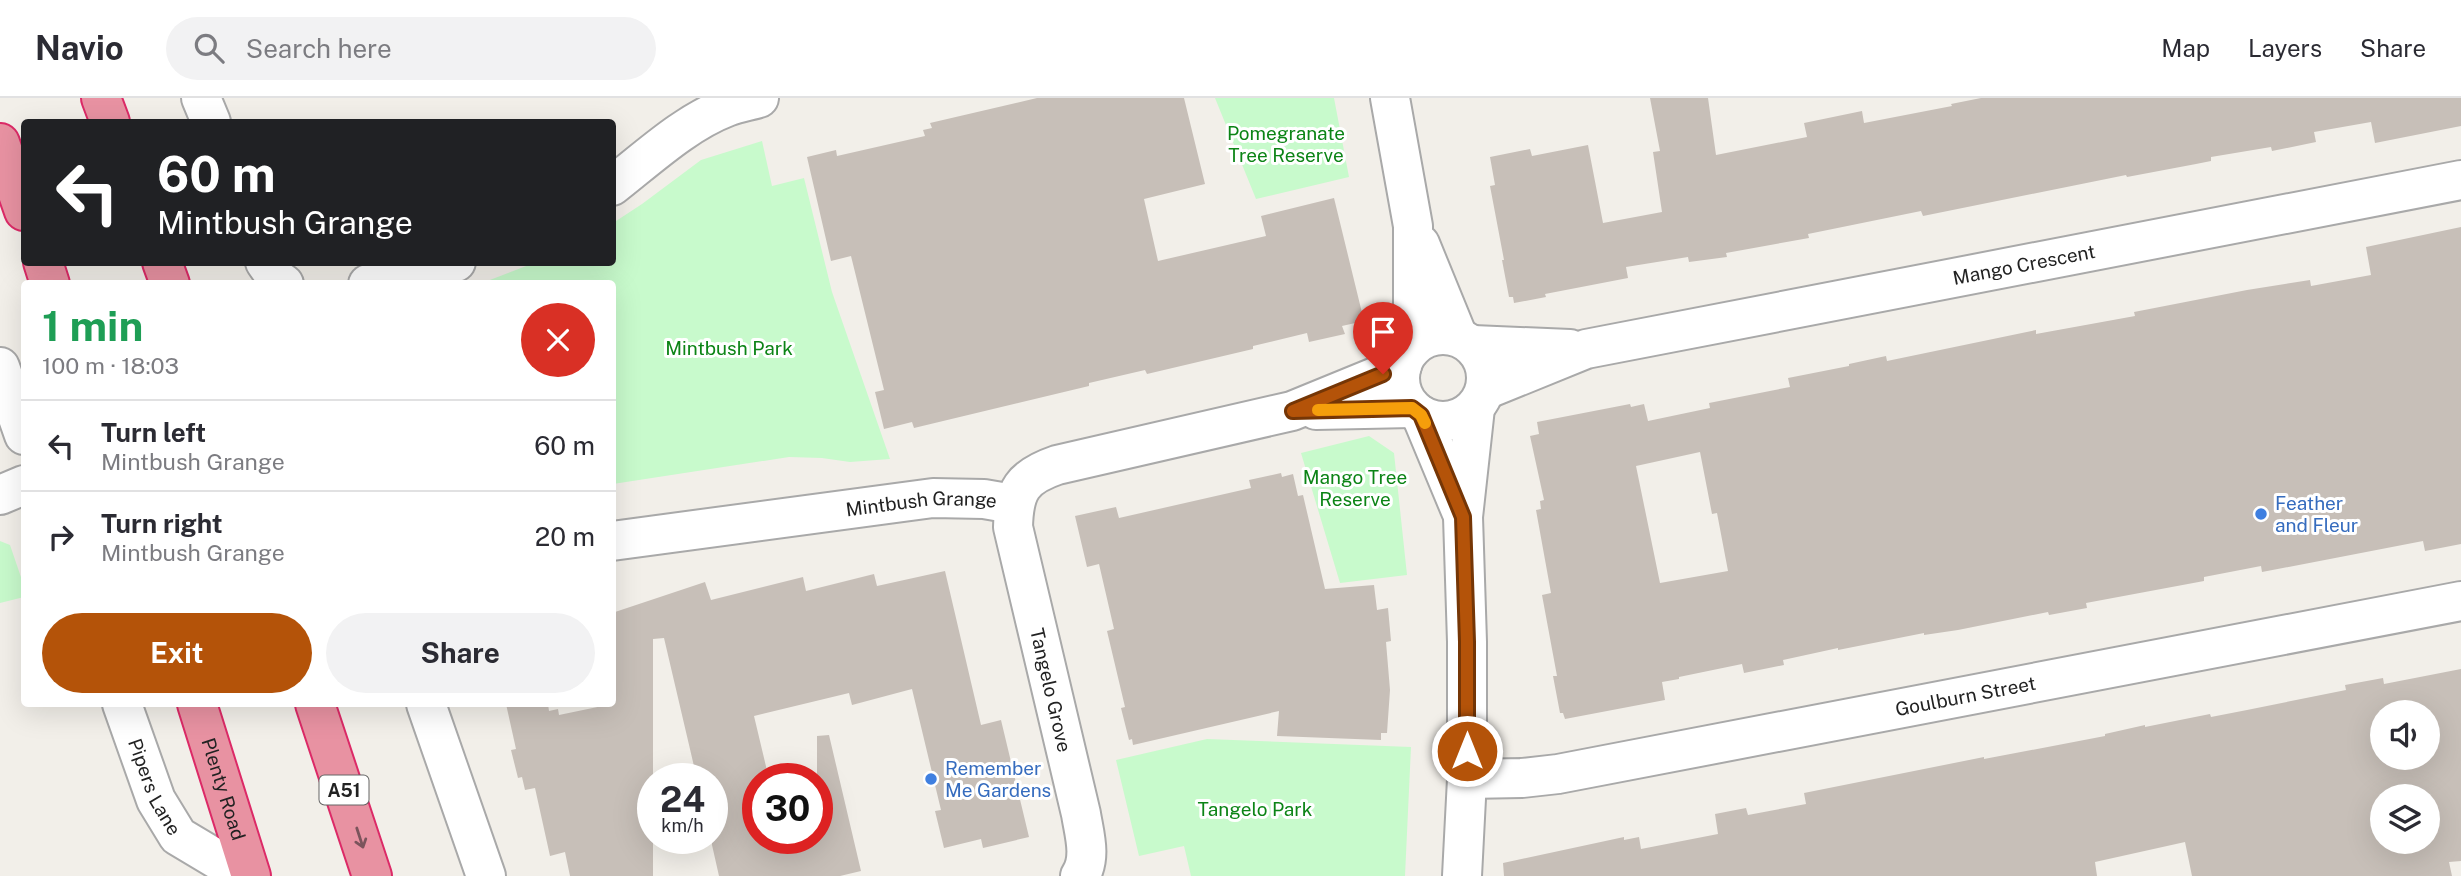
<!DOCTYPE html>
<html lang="en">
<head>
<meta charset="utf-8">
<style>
	:root { --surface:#fff; --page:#f2f2f3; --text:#2b2b33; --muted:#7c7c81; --line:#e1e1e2; --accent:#b45309 }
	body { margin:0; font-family:"Public Sans",sans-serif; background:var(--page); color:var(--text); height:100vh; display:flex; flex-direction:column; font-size:26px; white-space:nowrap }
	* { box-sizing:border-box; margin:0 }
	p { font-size:23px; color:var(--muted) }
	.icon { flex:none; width:38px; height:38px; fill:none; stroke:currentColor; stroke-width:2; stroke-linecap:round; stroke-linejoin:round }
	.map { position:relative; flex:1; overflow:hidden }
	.details { position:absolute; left:21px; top:182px; width:595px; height:427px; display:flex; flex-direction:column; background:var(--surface); border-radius:7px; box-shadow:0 7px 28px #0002 }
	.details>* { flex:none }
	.hud { position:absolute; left:21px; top:21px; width:595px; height:147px; border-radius:7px; box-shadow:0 7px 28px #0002; background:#202124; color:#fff; overflow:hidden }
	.fabs { position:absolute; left:2370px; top:602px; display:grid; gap:14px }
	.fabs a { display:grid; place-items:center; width:70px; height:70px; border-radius:50%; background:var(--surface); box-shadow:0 7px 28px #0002; font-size:35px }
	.speed { position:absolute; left:637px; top:665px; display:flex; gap:14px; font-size:35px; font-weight:700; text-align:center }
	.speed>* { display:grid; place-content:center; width:91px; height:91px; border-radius:50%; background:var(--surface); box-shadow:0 7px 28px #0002; line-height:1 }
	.speed small { font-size:18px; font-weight:400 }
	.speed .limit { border:10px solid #d22; background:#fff; color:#111 }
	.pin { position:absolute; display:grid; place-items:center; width:60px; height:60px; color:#fff; margin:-72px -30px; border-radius:50% 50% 50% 0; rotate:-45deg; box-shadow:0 0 7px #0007 }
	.pin .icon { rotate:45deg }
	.me { position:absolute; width:77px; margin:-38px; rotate:0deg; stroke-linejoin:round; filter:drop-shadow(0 0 5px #0008) }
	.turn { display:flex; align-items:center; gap:24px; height:147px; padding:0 21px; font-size:32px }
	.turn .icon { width:91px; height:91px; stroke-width:2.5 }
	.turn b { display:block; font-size:49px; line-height:60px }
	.round { display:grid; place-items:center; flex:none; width:74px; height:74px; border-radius:37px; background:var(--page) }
	.head { display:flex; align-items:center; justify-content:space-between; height:119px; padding:0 21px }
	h1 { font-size:42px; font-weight:700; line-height:52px; color:#1e9e55 }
	.action { display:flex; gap:14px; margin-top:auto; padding:14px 21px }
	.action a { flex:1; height:80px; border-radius:42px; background:var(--accent); color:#fff; font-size:28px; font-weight:700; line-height:80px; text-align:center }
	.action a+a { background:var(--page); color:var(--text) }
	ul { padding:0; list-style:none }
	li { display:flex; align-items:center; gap:21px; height:91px; padding:0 21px; border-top:2px solid var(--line) }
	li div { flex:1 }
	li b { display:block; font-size:26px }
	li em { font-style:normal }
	header { display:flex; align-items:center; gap:42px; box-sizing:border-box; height:98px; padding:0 35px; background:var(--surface); border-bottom:2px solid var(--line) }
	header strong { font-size:33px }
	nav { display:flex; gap:38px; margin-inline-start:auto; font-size:24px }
	.search { width:490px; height:63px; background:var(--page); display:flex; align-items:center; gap:18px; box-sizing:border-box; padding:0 24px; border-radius:38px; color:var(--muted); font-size:26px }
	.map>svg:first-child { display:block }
	.park { fill:#c8facc }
	.building { fill:#c7bfb8; fill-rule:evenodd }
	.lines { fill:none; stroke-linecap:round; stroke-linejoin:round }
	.street-casing { stroke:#a9a9a9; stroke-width:42 }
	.highway-casing { stroke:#dc2a67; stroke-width:42 }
	.street { stroke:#fff; stroke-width:38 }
	.highway { stroke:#e892a2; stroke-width:38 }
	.oneway { stroke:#7b545c }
	.route-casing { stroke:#753606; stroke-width:18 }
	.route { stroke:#b45309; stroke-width:12 }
	.slow { stroke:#f59e0b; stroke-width:12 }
	.shop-dot { fill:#3f7fe0; stroke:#fff; stroke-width:2.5 }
	.labels { text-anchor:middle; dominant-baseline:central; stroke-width:6; stroke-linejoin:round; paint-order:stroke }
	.shield { fill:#fff; stroke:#646464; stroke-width:2 }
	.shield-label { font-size:18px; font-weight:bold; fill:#222 }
	.park-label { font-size:19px; fill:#0c8416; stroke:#fff }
	.street-label { font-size:19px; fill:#222; stroke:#fff }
	.shop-label { font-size:19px; fill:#366cbe; stroke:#fff; text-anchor:start }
</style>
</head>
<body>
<header>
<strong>Navio</strong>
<div class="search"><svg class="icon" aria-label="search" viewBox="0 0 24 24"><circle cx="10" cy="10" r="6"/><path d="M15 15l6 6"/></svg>Search here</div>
<nav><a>Map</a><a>Layers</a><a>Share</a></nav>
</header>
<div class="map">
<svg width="2461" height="778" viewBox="0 0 2461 778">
	<rect width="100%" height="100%" fill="#f2efe9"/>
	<path class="park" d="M 1215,0 L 1334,0 L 1349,79 L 1256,101 Z
		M 762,43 L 772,88 L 804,80 L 832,194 L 890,361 L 850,364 L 822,360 L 789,359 L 613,386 L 612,186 L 482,185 L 534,165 L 612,164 L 613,125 L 642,106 L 701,62 Z
		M 1369,338 L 1394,355 L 1407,477 L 1340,485 L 1301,355 Z
		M 0,443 L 10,447 L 24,488 L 24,499 L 0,505 Z
		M 1207,641 L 1411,649 L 1405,778 L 1191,778 L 1184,748 L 1139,758 L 1116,662 Z"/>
	<path class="building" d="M 1037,0 L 1184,0 L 1205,86 L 1144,101 L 1158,163 L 1266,138 L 1261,118 L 1334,100 L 1364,223 L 1342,228 L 1345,236 L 1309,244 L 1307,235 L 1253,248 L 1253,251 L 1147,276 L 1145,272 L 1089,285 L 1089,288 L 914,330 L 912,324 L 884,331 L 875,294 L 884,292 L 851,158 L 831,163 L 807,59 L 836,52 L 837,58 L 925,38 L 923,32 L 932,30 L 930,25 Z
		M 1650,0 L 1708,0 L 1716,57 L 1807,39 L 1804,25 L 1862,13 L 1864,25 L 1952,8 L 1951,6 L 1981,0 L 2461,0 L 2461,28 L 2375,45 L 2371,24 L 2314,34 L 2316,44 L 2272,53 L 2271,49 L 2211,59 L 2211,63 L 2196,66 L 2127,79 L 2126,77 L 1923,118 L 1921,113 L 1808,136 L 1809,140 L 1726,155 L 1727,159 L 1689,164 L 1688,159 L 1626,169 L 1628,180 L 1545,196 L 1546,199 L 1514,205 L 1513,199 L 1509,199 L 1502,162 L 1504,162 L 1490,88 L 1495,87 L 1490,59 L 1530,51 L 1532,58 L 1588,47 L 1603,125 L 1662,114 L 1653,54 L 1660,53 Z
		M 2461,129 L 2461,446 L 2425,453 L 2423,443 L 2262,474 L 2261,468 L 2204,479 L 2204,483 L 2086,505 L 2087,510 L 2049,517 L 2048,514 L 1958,532 L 1924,537 L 1924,535 L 1838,552 L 1838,550 L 1783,562 L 1784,567 L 1744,575 L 1742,566 L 1679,579 L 1679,581 L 1662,584 L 1665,602 L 1565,621 L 1563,615 L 1560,615 L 1553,578 L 1557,578 L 1542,497 L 1551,495 L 1536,412 L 1541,411 L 1540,403 L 1544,402 L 1530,338 L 1539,336 L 1537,324 L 1630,306 L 1631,309 L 1644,306 L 1648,323 L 1710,310 L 1709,305 L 1790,289 L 1788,280 L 1849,268 L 1849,266 L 1886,258 L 1887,263 L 2036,232 L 2036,236 L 2135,218 L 2134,214 L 2247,192 L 2310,182 L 2311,188 L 2371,177 L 2366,149 ZM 1700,354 L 1712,416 L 1717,415 L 1728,473 L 1660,485 L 1636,368 Z
		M 1281,375 L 1282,379 L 1293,376 L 1298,398 L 1303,397 L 1325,491 L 1374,487 L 1377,512 L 1388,510 L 1391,543 L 1386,544 L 1390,592 L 1387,635 L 1381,635 L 1381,642 L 1277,638 L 1279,613 L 1133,647 L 1132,641 L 1129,642 L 1121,610 L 1125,609 L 1107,533 L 1114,531 L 1099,466 L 1087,469 L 1075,418 L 1116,409 L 1119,420 L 1251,390 L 1249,382 Z
		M 945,473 L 981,627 L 1001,622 L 1029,739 L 983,750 L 981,741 L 944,750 L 935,713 L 941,712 L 912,591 L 852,607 L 849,595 L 754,618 L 769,681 L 758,681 L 758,740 L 817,740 L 817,638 L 829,637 L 861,773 L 840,778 L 719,778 L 712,747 L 712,681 L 697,681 L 664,540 L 653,541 L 653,778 L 570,778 L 565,754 L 550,758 L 535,690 L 525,692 L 522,679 L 518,680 L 511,652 L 516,651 L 506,606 L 548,606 L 549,613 L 558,611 L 559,617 L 612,606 L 612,515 L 705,484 L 711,502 L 803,479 L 806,493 L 874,476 L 877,488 Z
		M 2461,571 L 2461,763 L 2449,764 L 2452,778 L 2192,778 L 2185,744 L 2095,764 L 2097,778 L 1504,778 L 1503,765 L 1624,739 L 1624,742 L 1639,739 L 1641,751 L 1718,736 L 1715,716 L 1746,710 L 1748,717 L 1806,706 L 1804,695 L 1984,659 L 1984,661 L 2105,638 L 2105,636 L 2145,627 L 2145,629 L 2210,616 L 2211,619 L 2247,612 L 2346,592 L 2345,587 L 2383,580 L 2384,586 ZM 2382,614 L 2427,614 L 2427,660 L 2382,660 ZM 2382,698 L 2427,698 L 2427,744 L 2382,744 Z"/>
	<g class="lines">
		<defs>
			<g id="street">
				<path d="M 201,0 L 211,24"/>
				<path d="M 1390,0 L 1413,128 L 1413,249"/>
				<path d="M 612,88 C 648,60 685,25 727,9 C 737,5 749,3 759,0"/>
				<path d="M 1420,146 L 1458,239"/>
				<path d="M 265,164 L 277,181 L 284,186"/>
				<path d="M 368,186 L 456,164"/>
				<circle cx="1443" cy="280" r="43"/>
				<path d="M 1473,247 L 1570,251"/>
				<path d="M 0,269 L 24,337"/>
				<path id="s1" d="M 1485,292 L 1586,251 L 2461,82"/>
				<path d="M 1316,312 L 1412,310"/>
				<path d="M 1421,317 L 1461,413"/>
				<path d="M 0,397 L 24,387"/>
				<path id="s2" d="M 612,443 L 933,400 L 984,401 L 1013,406"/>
				<path id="s3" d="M 122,606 L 156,702 L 178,738 L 245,778"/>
				<path d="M 426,606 L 486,778"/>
				<path id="s4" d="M 1467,681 L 1522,680 L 1558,676 L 2461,503"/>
				<path d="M 1080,778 C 1092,760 1084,735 1081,716 L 1013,429 C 1014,392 1022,379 1057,367 L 1292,313 L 1402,268"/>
				<path d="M 1462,778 L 1467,681 L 1467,544 L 1463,419 L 1475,310"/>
			</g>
			<g id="highway">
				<path d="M 101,0 L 110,24"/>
				<path d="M 0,45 L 24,113"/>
				<path d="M 43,164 L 50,186"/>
				<path d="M 162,164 L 170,186"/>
				<path id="s5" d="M 197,606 L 251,778"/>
				<path d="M 315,606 L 372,778"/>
			</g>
		</defs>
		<use href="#street" class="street-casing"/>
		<use href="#highway" class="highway-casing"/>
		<use href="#street" class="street"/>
		<use href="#highway" class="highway"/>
	</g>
	<defs><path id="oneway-shaft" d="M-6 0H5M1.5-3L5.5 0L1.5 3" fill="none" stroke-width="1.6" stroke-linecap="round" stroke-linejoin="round" transform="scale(1.75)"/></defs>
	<use class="oneway" href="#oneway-shaft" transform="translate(360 740) rotate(72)"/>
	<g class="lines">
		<defs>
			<path id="route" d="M 1383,276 L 1293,313 L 1412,310 L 1421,317 L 1463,419 L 1467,544 L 1467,653"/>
		</defs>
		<use href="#route" class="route-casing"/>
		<use href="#route" class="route"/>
		<path class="slow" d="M 1318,312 L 1412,310 L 1421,317 L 1425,325"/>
	</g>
	<g class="shop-dot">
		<circle cx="2261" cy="416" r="7"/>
		<circle cx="931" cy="681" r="7"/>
	</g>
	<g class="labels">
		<rect class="shield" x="319.5" y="677.5" width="49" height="29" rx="5"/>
		<g class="shield-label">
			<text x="344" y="692">A51</text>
		</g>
		<g class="park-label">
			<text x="1286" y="35">Pomegranate<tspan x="1286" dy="22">Tree Reserve</tspan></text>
			<text x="729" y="250">Mintbush Park</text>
			<text x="1355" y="379">Mango Tree<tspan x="1355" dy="22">Reserve</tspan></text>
			<text x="1255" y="711">Tangelo Park</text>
		</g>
		<g class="street-label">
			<text stroke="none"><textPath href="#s1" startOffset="555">Mango Crescent</textPath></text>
			<text stroke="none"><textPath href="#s2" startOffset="312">Mintbush Grange</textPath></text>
			<text transform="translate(1051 592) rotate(77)">Tangelo Grove</text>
			<text stroke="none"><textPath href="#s4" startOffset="506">Goulburn Street</textPath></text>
			<text stroke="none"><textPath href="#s3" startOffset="89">Pipers Lane</textPath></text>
			<text stroke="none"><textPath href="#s5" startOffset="89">Plenty Road</textPath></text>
		</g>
		<g class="shop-label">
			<text x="2275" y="405">Feather<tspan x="2275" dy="22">and Fleur</tspan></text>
			<text x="945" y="670">Remember<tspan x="945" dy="22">Me Gardens</tspan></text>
		</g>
	</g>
</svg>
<div class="fabs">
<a><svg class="icon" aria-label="sound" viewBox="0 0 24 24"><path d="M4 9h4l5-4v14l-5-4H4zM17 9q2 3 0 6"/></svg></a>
<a><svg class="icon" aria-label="layers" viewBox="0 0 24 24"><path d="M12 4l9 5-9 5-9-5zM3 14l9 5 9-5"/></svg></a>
</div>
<div class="speed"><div>24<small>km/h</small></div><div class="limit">30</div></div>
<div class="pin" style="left:1383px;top:276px;background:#d93025"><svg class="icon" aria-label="arrive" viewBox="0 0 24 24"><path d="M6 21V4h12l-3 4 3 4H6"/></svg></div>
<svg class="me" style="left:1467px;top:653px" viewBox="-20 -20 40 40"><circle r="17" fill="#b45309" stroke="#fff" stroke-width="3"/><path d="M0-11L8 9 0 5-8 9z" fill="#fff"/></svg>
<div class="hud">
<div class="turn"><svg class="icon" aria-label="left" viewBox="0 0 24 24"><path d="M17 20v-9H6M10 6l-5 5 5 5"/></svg><div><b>60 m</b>Mintbush Grange</div></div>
</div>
<section class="details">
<div class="head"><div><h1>1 min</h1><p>100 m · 18:03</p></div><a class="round" style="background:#d93025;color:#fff"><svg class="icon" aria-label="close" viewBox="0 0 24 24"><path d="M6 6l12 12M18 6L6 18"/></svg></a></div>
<ul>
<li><svg class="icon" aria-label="left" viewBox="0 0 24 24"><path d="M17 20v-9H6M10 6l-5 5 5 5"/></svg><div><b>Turn left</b><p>Mintbush Grange</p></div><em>60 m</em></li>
<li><svg class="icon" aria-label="right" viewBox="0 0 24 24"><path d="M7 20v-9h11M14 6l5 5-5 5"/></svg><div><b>Turn right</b><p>Mintbush Grange</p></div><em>20 m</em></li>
</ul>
<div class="action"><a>Exit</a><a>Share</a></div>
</section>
</div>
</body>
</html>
